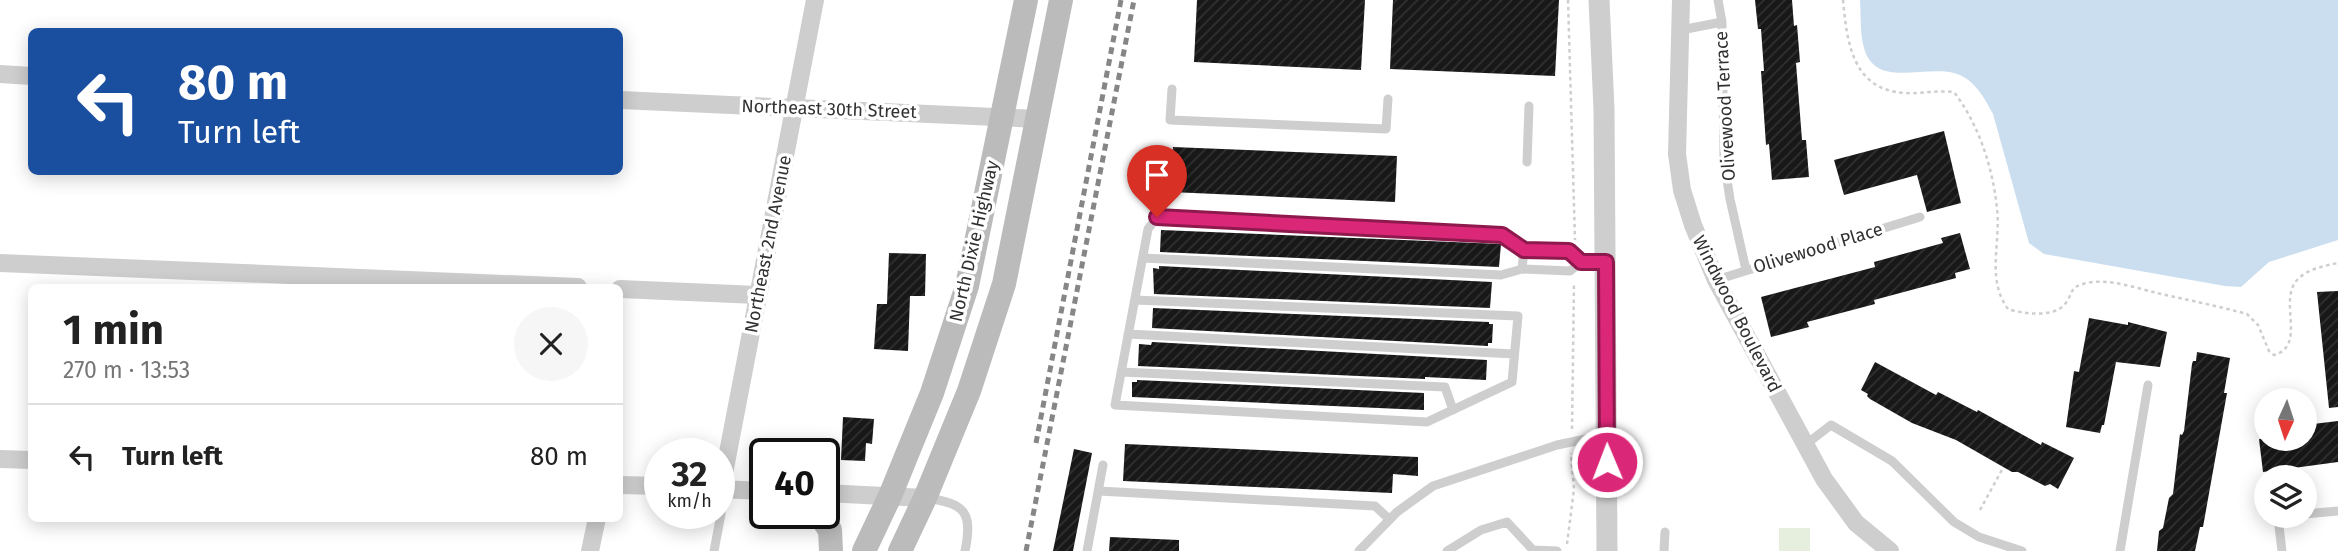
<!DOCTYPE html>
<html lang="en">
<head>
<meta charset="utf-8">
<style>
	:root { --surface:#fff; --page:#f6f6f6; --text:#222; --muted:#767676; --line:#e0e0e0 }
	body { margin:0; font-family:"Fira Sans",sans-serif; background:var(--page); color:var(--text); height:100vh; display:flex; flex-direction:column; font-size:26px; white-space:nowrap }
	* { box-sizing:border-box; margin:0 }
	p { font-size:23px; color:var(--muted) }
	.icon { flex:none; width:38px; height:38px; fill:none; stroke:currentColor; stroke-width:2; stroke-linecap:round; stroke-linejoin:round }
	.map { position:relative; flex:1; overflow:hidden }
	.panel { position:absolute; left:28px; top:284px; width:595px; height:238px; display:flex; flex-direction:column; background:var(--surface); border-radius:10px; box-shadow:0 4px 18px #0003 }
	.panel>* { flex:none }
	.guide { position:absolute; left:28px; top:28px; width:595px; height:147px; border-radius:10px; box-shadow:0 4px 18px #0003; background:#1a4fa0; color:#fff; overflow:hidden }
	.needle { width:46px; rotate:183deg }
	.controls { position:absolute; left:2254px; top:388px; display:grid; gap:14px }
	.controls a { display:grid; place-items:center; width:63px; height:63px; border-radius:50%; background:var(--surface); box-shadow:0 4px 18px #0003; font-size:35px }
	.speed { position:absolute; left:644px; top:438px; display:flex; gap:14px; font-size:35px; font-weight:700; text-align:center }
	.speed>* { display:grid; place-content:center; width:91px; height:91px; border-radius:50%; background:var(--surface); box-shadow:0 4px 18px #0003; line-height:1 }
	.speed small { font-size:18px; font-weight:400 }
	.speed .limit { border:4px solid #111; border-radius:10px; background:#fff; color:#111 }
	.pin { position:absolute; display:grid; place-items:center; width:60px; height:60px; color:#fff; margin:-72px -30px; border-radius:50% 50% 50% 0; rotate:-45deg; box-shadow:0 0 7px #0007 }
	.pin .icon { rotate:45deg }
	.me { position:absolute; width:77px; margin:-38px; rotate:359deg; stroke-linejoin:round; filter:drop-shadow(0 0 5px #0008) }
	.turn { display:flex; align-items:center; gap:24px; height:147px; padding:0 35px; font-size:32px }
	.turn .icon { width:91px; height:91px; stroke-width:2.5 }
	.turn b { display:block; font-size:49px; line-height:60px }
	.round { display:grid; place-items:center; flex:none; width:74px; height:74px; border-radius:37px; background:var(--page) }
	.overview { display:flex; align-items:center; justify-content:space-between; height:119px; padding:0 35px }
	h1 { font-size:42px; font-weight:700; line-height:52px }
	ul { padding:0; list-style:none }
	li { display:flex; align-items:center; gap:21px; height:105px; padding:0 35px; border-top:2px solid var(--line) }
	li div { flex:1 }
	li b { display:block; font-size:26px }
	li em { font-style:normal }
	.map>svg:first-child { display:block }
	.garden { fill:#e6efde }
	.water { fill:#cadeef }
	.building { fill:url(#building-hatch) }
	.lines { fill:none; stroke-linecap:round; stroke-linejoin:round }
	.path { stroke:#cecece; stroke-width:2.5; stroke-dasharray:3.5 3.5; stroke-linecap:butt }
	.service { stroke:#cecece; stroke-width:9 }
	.minor { stroke:#cecece; stroke-width:18 }
	.tertiary { stroke:#cecece; stroke-width:21 }
	.secondary { stroke:#bbb; stroke-width:24 }
	.rail { stroke:#868686; stroke-width:5; stroke-dasharray:7 5; stroke-linecap:butt }
	.route-casing { stroke:#8e194d; stroke-width:18 }
	.route { stroke:#db2777; stroke-width:12 }
	.labels { text-anchor:middle; dominant-baseline:central; stroke-width:7; stroke-linejoin:round; paint-order:stroke }
	.street-label { font-size:18px; fill:#313131; stroke:#fff }
</style>
</head>
<body>
<div class="map">
<svg width="2338" height="551" viewBox="0 0 2338 551">
	<defs>
		<pattern id="building-hatch" width="6" height="6" patternUnits="userSpaceOnUse" patternTransform="scale(1.75)"><rect width="6" height="6" fill="#181818"/><path d="M-1 1l2-2M0 6l6-6M5 7l2-2" fill="none" stroke="#313131"/></pattern>
	</defs>
	<rect width="100%" height="100%" fill="#fff"/>
	<path class="garden" d="M 1779,528 L 1810,528 L 1810,551 L 1779,551 Z"/>
	<path class="water" d="M 1860,0 L 2338,0 L 2338,240 L 2269,262 L 2241,287 L 2225,286 L 2044,254 L 2029,243 L 1993,114 C 1986,101 1979,88 1967,79 C 1936,56 1874,97 1863,44 C 1860,30 1861,14 1860,0 Z"/>
	<path class="building" d="M 1197,0 L 1365,0 L 1361,70 L 1194,62 Z
		M 1393,0 L 1559,0 L 1555,76 L 1390,69 Z
		M 1755,0 L 1792,0 L 1794,26 L 1797,25 L 1800,62 L 1796,63 L 1802,140 L 1806,140 L 1809,177 L 1772,180 L 1769,144 L 1766,145 L 1761,71 L 1764,71 L 1761,29 L 1758,29 Z
		M 1944,131 L 1961,203 L 1927,212 L 1917,175 L 1844,195 L 1834,160 Z
		M 1173,147 L 1397,156 L 1395,202 L 1171,192 Z
		M 1161,230 L 1501,244 L 1499,267 L 1160,252 Z
		M 1960,233 L 1970,269 L 1955,273 L 1956,278 L 1874,300 L 1875,304 L 1807,322 L 1809,327 L 1771,337 L 1761,297 L 1875,267 L 1874,262 L 1943,243 L 1941,238 Z
		M 889,253 L 926,254 L 925,296 L 910,296 L 908,351 L 874,349 L 877,304 L 887,304 Z
		M 1159,266 L 1492,282 L 1490,308 L 1154,294 L 1153,268 L 1159,269 Z
		M 2338,291 L 2338,407 L 2329,408 L 2317,292 Z
		M 1153,308 L 1489,322 L 1489,324 L 1493,324 L 1492,343 L 1488,343 L 1488,346 L 1152,328 Z
		M 2089,318 L 2128,325 L 2128,322 L 2167,332 L 2160,367 L 2116,362 L 2104,425 L 2102,425 L 2100,433 L 2066,427 L 2074,371 L 2079,372 Z
		M 1152,342 L 1487,360 L 1486,380 L 1425,377 L 1425,379 L 1138,366 L 1139,344 L 1151,345 Z
		M 2197,352 L 2230,358 L 2224,393 L 2227,393 L 2203,527 L 2200,527 L 2195,551 L 2157,551 L 2159,531 L 2163,528 L 2169,498 L 2173,494 L 2180,434 L 2182,435 L 2184,431 L 2192,364 L 2193,361 L 2196,361 Z
		M 1875,362 L 1936,395 L 1938,392 L 1977,412 L 1978,410 L 2041,445 L 2042,442 L 2074,458 L 2058,489 L 2050,484 L 2045,486 L 2018,472 L 2012,472 L 1956,440 L 1912,423 L 1870,399 L 1867,396 L 1868,394 L 1861,390 Z
		M 1137,380 L 1424,393 L 1424,410 L 1132,397 L 1132,382 L 1137,382 Z
		M 843,417 L 874,419 L 872,444 L 866,443 L 865,461 L 841,460 Z
		M 2338,421 L 2338,462 L 2263,472 L 2259,439 L 2305,439 L 2305,425 Z
		M 1125,444 L 1418,457 L 1418,476 L 1393,474 L 1392,493 L 1123,481 Z
		M 1074,449 L 1092,453 L 1073,551 L 1053,551 Z
		M 1110,537 L 1179,540 L 1179,551 L 1109,551 Z"/>
	<g class="lines">
		<path class="path" d="M 1568,0 L 1575,240
			M 1843,0 C 1847,44 1853,90 1905,93 C 1922,94 1937,90 1954,92 C 1979,125 1993,168 1997,209 C 2001,243 1986,279 2008,309 C 2023,314 2054,318 2065,304 C 2074,293 2068,287 2087,283 C 2108,278 2136,288 2157,293 C 2187,300 2218,306 2247,314 L 2258,325 L 2269,351 L 2274,355 C 2307,346 2278,301 2297,280 C 2307,269 2324,266 2338,263
			M 1572,429 L 1574,282
			M 1980,510 L 2003,468
			M 1567,544 L 1574,489 L 1571,453"/>
		<path class="service" d="M 1718,0 L 1722,22 L 1724,160 L 1730,199 L 1746,270
			M 1681,30 L 1722,22
			M 1172,89 L 1170,120 L 1386,129 L 1388,99
			M 1527,162 L 1529,106
			M 1143,258 L 1501,275 L 1522,269 L 1524,250
			M 1522,269 L 1570,271 L 1581,262
			M 1716,280 L 1920,217
			M 1135,300 L 1518,316 L 1512,382 L 1427,422 L 1115,405 L 1148,229 L 1157,217 L 1502,235 L 1524,250 L 1569,251 L 1581,262 L 1604,262
			M 1128,334 L 1514,354
			M 1121,372 L 1445,387 L 1453,410
			M 1805,445 L 1831,425 L 1892,461 L 1954,522 L 1979,537 L 2022,551
			M 1099,491 L 1375,506 L 1389,519
			M 926,498 C 965,503 973,512 965,551
			M 2305,514 L 2338,511
			M 714,551 L 721,514 L 721,489
			M 1087,551 L 1103,465
			M 1359,551 L 1397,512 L 1433,486 L 1557,445 L 1605,435
			M 1447,551 L 1481,530 L 1507,522 L 1533,550 L 1557,551
			M 1664,551 L 1665,532
			M 2120,551 L 2148,385
			M 2282,551 L 2278,518 L 2289,516"/>
		<path class="minor" d="M 1681,0 L 1677,154 L 1682,190 L 1693,225 L 1716,280 L 1824,479 L 1856,523 L 1890,551
			M 0,74 L 32,76
			M 620,100 L 1038,119
			M 0,263 L 578,287
			M 620,289 L 757,295
			M 0,459 L 32,460
			M 620,485 L 660,486
			M 719,489 L 765,491
			M 721,489 L 815,0
			M 824,493 L 925,498
			M 590,551 L 597,518"/>
		<path class="tertiary" d="M 1599,0 L 1604,109 L 1607,551"/>
		<path class="secondary" d="M 818,513 L 830,530 L 831,551
			M 864,551 L 890,496 L 932,393 L 967,286 L 1026,0
			M 900,551 L 925,498 L 969,391 L 1004,284 L 1061,0"/>
		<path class="rail" d="M 1036,443 L 1121,0
			M 1026,551 L 1134,0"/>
	</g>
	<g class="lines">
		<defs>
			<path id="route" d="M 1157,217 L 1502,235 L 1524,250 L 1569,251 L 1581,262 L 1606,262 L 1607,462"/>
		</defs>
		<use href="#route" class="route-casing"/>
		<use href="#route" class="route"/>
	</g>
	<g class="labels">
		<g class="street-label">
			<text transform="translate(1725 106) rotate(-93)">Olivewood Terrace</text>
			<text transform="translate(829 109) rotate(2)">Northeast 30th Street</text>
			<text transform="translate(974 241) rotate(-77)">North Dixie Highway</text>
			<text transform="translate(768 244) rotate(-79)">Northeast 2nd Avenue</text>
			<text transform="translate(1818 248) rotate(-17)">Olivewood Place</text>
			<text transform="translate(1737 314) rotate(63)">Windwood Boulevard</text>
		</g>
	</g>
</svg>
<div class="controls">
<a><svg class="needle" viewBox="-14 -14 28 28"><path d="M0-13l5 13h-10z" fill="#e53935"/><path d="M0 13l5-13h-10z" fill="#767676"/></svg></a>
<a><svg class="icon" aria-label="layers" viewBox="0 0 24 24"><path d="M12 4l9 5-9 5-9-5zM3 14l9 5 9-5"/></svg></a>
</div>
<div class="speed"><div>32<small>km/h</small></div><div class="limit">40</div></div>
<div class="pin" style="left:1157px;top:217px;background:#d93025"><svg class="icon" aria-label="arrive" viewBox="0 0 24 24"><path d="M6 21V4h12l-3 4 3 4H6"/></svg></div>
<svg class="me" style="left:1607px;top:462px" viewBox="-20 -20 40 40"><circle r="17" fill="#db2777" stroke="#fff" stroke-width="3"/><path d="M0-11L8 9 0 5-8 9z" fill="#fff"/></svg>
<div class="guide">
<div class="turn"><svg class="icon" aria-label="left" viewBox="0 0 24 24"><path d="M17 20v-9H6M10 6l-5 5 5 5"/></svg><div><b>80 m</b>Turn left</div></div>
</div>
<section class="panel">
<div class="overview"><div><h1>1 min</h1><p>270 m · 13:53</p></div><a class="round"><svg class="icon" aria-label="close" viewBox="0 0 24 24"><path d="M6 6l12 12M18 6L6 18"/></svg></a></div>
<ul>
<li><svg class="icon" aria-label="left" viewBox="0 0 24 24"><path d="M17 20v-9H6M10 6l-5 5 5 5"/></svg><div><b>Turn left</b></div><em>80 m</em></li>
</ul>
</section>
</div>
</body>
</html>
